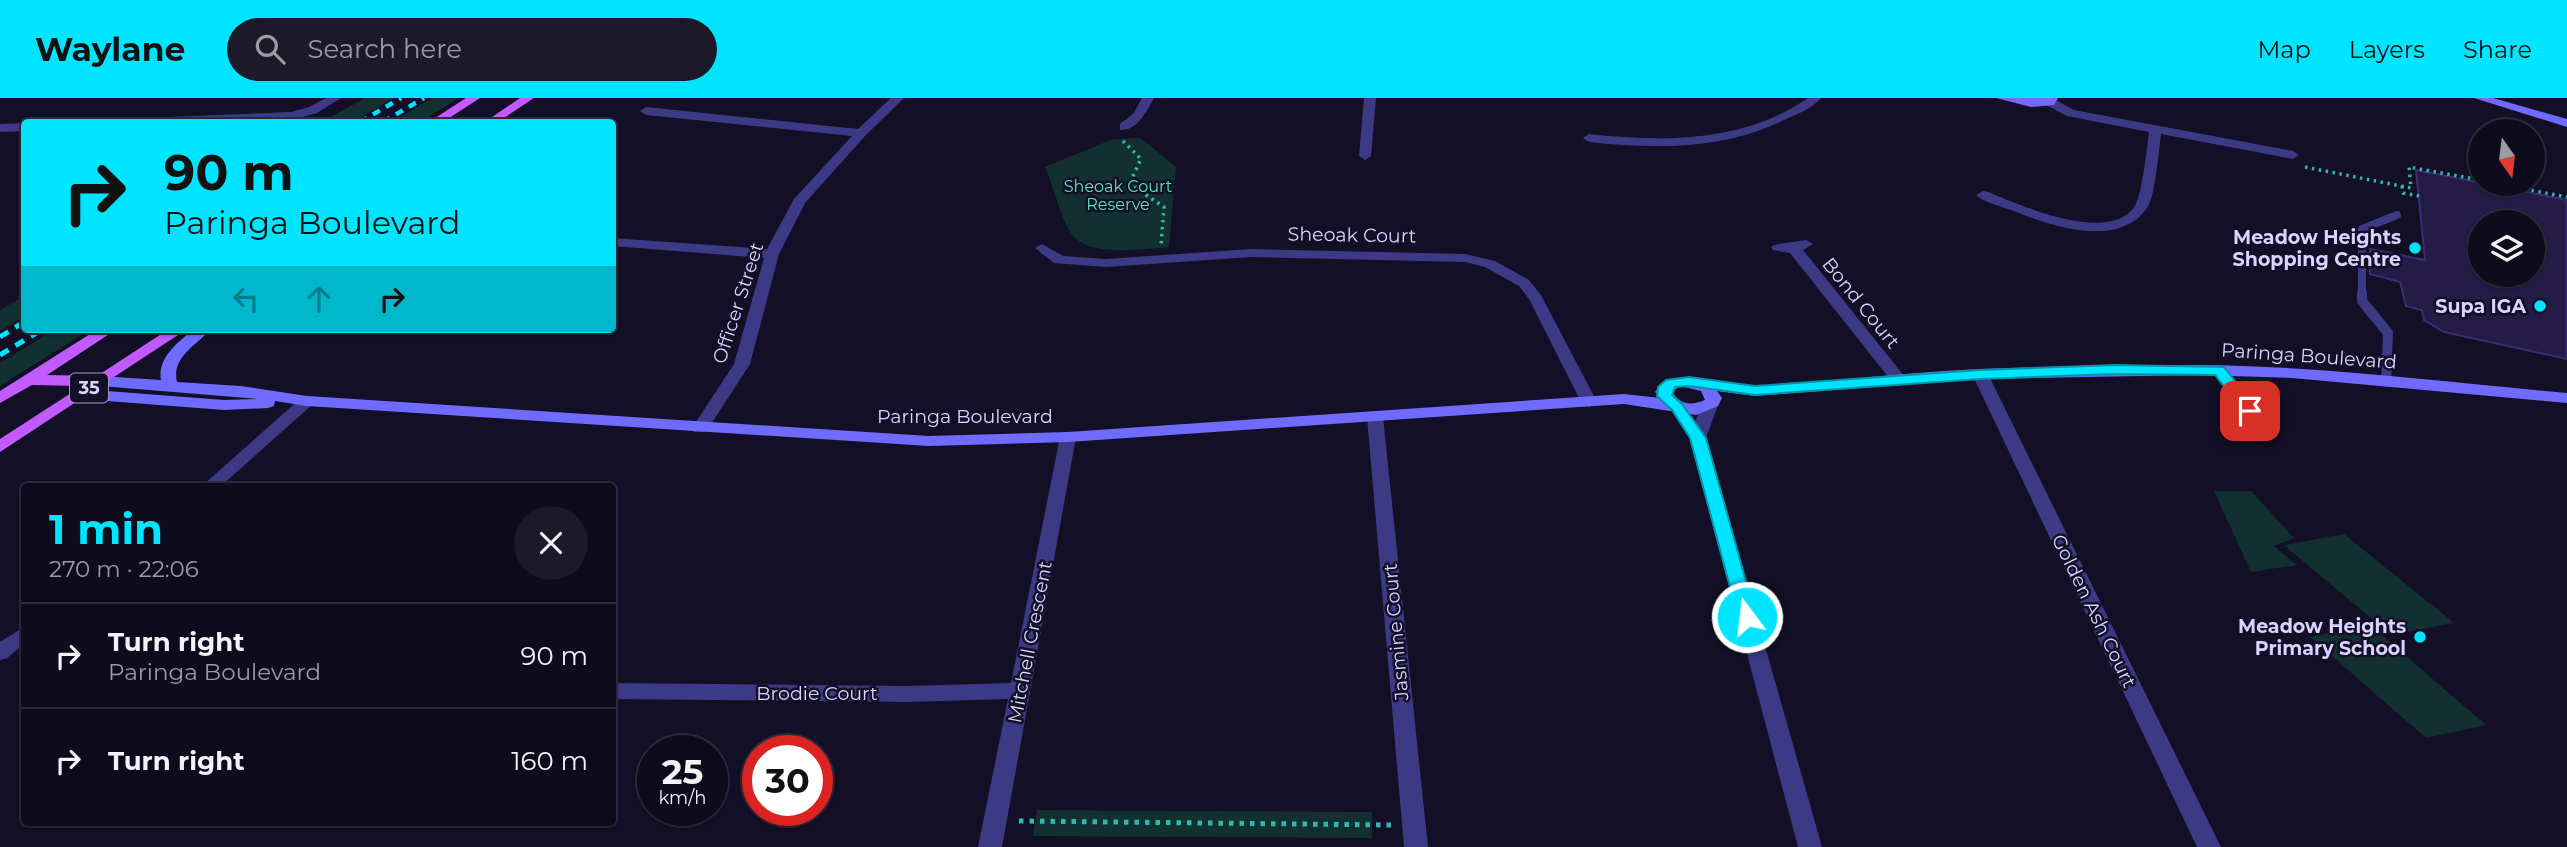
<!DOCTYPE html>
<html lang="en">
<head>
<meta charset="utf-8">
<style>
	:root { --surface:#0e0b1c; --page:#1c1929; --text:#f1f3f6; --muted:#9b9ba3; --line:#2e2b3b; --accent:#00e5ff }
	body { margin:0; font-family:Montserrat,sans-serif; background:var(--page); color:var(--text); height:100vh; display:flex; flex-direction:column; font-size:26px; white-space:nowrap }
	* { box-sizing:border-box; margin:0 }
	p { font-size:23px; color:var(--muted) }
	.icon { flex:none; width:38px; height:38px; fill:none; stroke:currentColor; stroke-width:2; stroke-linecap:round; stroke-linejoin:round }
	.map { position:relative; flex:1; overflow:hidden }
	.details { position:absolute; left:21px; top:385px; width:595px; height:343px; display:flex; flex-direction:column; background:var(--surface); border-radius:7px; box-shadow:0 2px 5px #0004,0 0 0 2px var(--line) }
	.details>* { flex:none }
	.banner { position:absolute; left:21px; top:21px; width:595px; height:214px; border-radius:7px; box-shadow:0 2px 5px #0004,0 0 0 2px var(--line); background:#00e5ff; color:#111; overflow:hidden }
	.needle { width:46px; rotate:166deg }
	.controls { position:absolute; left:2468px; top:21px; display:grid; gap:14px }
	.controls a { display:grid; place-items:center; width:77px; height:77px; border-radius:50%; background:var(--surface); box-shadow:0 2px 5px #0004,0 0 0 2px var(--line); font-size:35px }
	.speed { position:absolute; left:637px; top:637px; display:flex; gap:14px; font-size:35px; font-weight:700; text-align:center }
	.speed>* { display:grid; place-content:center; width:91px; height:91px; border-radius:50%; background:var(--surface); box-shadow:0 2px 5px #0004,0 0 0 2px var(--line); line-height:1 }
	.speed small { font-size:18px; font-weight:400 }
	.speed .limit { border:10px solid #d22; background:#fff; color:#111 }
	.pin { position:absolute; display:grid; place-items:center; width:60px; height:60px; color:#fff; margin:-30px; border-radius:14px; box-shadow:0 4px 10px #0006 }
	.me { position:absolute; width:77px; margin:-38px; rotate:345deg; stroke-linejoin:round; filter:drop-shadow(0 0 5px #0008) }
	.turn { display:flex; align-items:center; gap:24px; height:147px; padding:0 28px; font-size:32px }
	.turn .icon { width:91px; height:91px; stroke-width:2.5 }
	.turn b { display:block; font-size:49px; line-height:60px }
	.lanes { display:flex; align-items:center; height:66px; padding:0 28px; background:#0003; justify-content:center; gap:35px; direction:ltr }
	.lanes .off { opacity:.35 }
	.round { display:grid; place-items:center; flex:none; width:74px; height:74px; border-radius:37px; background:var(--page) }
	.headline { display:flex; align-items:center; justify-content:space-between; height:119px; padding:0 28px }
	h1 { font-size:42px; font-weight:700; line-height:52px; color:var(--accent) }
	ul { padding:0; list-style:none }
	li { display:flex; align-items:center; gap:21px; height:105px; padding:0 28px; border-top:2px solid var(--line) }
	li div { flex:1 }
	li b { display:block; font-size:26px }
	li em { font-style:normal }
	header { display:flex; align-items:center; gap:42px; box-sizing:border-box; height:98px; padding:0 35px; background:var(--accent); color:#111 }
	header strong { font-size:33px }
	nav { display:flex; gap:38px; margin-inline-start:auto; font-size:24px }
	.search { width:490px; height:63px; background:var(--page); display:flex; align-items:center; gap:18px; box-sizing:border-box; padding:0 24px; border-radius:38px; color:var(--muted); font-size:26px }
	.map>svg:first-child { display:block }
	.green { fill:#12302f }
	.building { fill:#241b47; stroke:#3b2d73; stroke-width:2; fill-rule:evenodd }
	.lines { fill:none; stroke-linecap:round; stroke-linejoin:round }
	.path-far1 { stroke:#2fb8b0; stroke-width:3.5; stroke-dasharray:2.5 4.5; stroke-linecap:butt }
	.path { stroke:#2fb8b0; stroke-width:5; stroke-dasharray:4.5 6; stroke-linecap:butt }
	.lane-far1 { stroke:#3d3a85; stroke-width:8 }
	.lane { stroke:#3d3a85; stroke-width:10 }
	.street { fill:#3d3a85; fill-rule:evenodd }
	.secondary { fill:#6f6bff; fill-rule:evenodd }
	.primary { fill:#c25bff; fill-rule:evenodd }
	.rail-far1 { stroke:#00e5ff; stroke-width:4.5; stroke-dasharray:8 7; stroke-linecap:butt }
	.rail { stroke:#00e5ff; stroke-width:5; stroke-dasharray:10 8; stroke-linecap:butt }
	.route { fill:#00e5ff; stroke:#0095a6; stroke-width:2 }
	.poi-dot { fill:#00e5ff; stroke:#130f26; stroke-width:2.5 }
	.labels { text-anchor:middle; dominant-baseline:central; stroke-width:5; stroke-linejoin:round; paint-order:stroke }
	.far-park-label { font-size:16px; fill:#5fe0c0; stroke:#130f26 }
	.shield { fill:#130f26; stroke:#9e99be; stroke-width:2 }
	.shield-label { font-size:18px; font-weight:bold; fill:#d9d4ff }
	.street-label { font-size:19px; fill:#d9d4ff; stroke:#130f26 }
	.poi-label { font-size:19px; font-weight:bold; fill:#d9d4ff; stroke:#130f26; text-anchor:end }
</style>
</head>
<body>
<header>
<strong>Waylane</strong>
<div class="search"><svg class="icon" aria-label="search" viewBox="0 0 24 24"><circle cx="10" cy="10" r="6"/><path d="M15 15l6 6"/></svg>Search here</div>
<nav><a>Map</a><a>Layers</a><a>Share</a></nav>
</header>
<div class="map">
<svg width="2567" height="749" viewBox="0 0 2567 749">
	<rect width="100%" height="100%" fill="#130f26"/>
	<path class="green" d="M 365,0 L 394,0 L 352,24 L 322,24 Z
		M 432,0 L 459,0 L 420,24 L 393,24 Z
		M 1141,40 L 1176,69 L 1169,149 C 1144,151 1087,160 1071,135 C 1060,118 1053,88 1045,69 L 1113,41 Z
		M 24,198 L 24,219 L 0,233 L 0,212 Z
		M 55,231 L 91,231 L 0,288 L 0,265 Z
		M 2214,393 L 2251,393 L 2294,440 L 2274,448 L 2297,467 L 2251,474 Z
		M 2344,436 L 2454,525 L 2391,537 L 2284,447 Z
		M 2370,527 L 2486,627 L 2426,640 L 2310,539 Z
		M 1037,712 L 1372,714 L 1372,740 L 1033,738 Z"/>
	<path class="building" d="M 2416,72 L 2567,102 L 2567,261 L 2444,234 L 2424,222 L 2422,212 L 2406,208 L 2400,184 L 2370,176 L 2370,151 L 2425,162 ZM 2480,124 L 2532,124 L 2532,177 L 2480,177 Z"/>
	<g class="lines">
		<path class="path-far1" d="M 1123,43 L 1141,61 L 1131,82 L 1137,91 L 1164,109 L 1161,147
			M 2305,69 L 2411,90 L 2409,69 L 2480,82
			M 2497,86 L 2567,99
			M 2402,88 L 2403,95 L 2419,98"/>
		<path class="path" d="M 1019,723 L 1392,727"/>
		<path class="lane-far1" d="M 2362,197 L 2362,131 L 2397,117"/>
		<path class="lane" d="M 2362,195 L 2362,203 L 2388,235 L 2386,284
			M 2219,272 L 2250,313"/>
		<path class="street" d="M 326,0 L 341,0 L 317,15 L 291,22 L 137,24 L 143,20 L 291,14 L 309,9 Z
			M 891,0 L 904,0 L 865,38 L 805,105 L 779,156 L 750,266 L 706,334 L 694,334 L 692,330 L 734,266 L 764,160 L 612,148 L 612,140 L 767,151 L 794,101 L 852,38 L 646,17 L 640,13 L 646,9 L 858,31 Z
			M 1142,0 L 1154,0 C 1147,13 1137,33 1120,32 L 1120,26 L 1133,16 Z
			M 1364,0 L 1376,0 L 1371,58 L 1365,62 L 1359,58 Z
			M 1808,0 L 1821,0 C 1812,11 1797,16 1784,22 C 1722,52 1656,51 1589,44 L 1583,40 L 1589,36 C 1664,44 1743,45 1808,0 Z
			M 2046,1 L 2054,1 L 2074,12 L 2293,53 L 2299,57 L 2293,61 L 2161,36 C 2159,51 2155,100 2147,110 C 2118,152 2049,127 2011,112 C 2000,108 1985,105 1976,97 L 1983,93 L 1988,94 C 2020,107 2110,147 2135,108 C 2142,96 2147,50 2149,34 L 2067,18 L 2046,7 Z
			M 24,25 L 24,33 L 0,34 L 0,26 Z
			M 1806,142 L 1813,146 L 1803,152 L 1905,279 L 1907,282 L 1905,285 L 1893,285 L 1790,155 L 1773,152 L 1771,149 C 1775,145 1797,144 1806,142 Z
			M 1042,146 L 1063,158 L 1106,161 L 1251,151 L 1465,156 L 1495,163 L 1529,182 L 1541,197 L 1597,304 L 1589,309 L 1581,304 L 1529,201 L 1519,188 L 1485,169 L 1465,164 L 1251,159 L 1106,169 L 1054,165 L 1035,150 Z
			M 1980,271 L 1988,276 L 2221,749 L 2197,749 L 1972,276 Z
			M 307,298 L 313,300 L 315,303 L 313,306 L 221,388 L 202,388 L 301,300 Z
			M 1710,302 L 1718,307 L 1706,340 L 1822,749 L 1798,749 L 1690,340 L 1669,309 L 1677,304 L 1683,306 L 1695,324 L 1702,307 Z
			M 1375,314 L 1383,319 L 1428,749 L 1404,749 L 1367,319 Z
			M 1068,334 L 1076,339 L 1002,749 L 978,749 L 1008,601 L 907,604 L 612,601 L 612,585 L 907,588 L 1011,585 L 1060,339 Z
			M 24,529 L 24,546 L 7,560 L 0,562 L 0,544 Z"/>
		<path class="secondary" d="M 1996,0 L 2058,0 L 2054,7 L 2031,9 Z
			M 2474,0 L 2493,0 L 2567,21 L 2567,29 Z
			M 194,231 L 211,231 C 197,247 171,259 177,284 L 241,288 L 307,298 L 929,338 L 1068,334 L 1624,296 L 1660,300 L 1655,294 C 1677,265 1727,290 1759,288 C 1833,284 1907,274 1981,271 C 2053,268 2126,267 2198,267 C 2321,268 2444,284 2567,295 L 2567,305 L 2292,280 L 2198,277 L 1980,281 L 1755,298 L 1717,293 L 1722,300 L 1718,308 L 1696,317 L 1624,306 L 1068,344 L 929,348 L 307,308 L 275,303 L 274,308 L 268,310 L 224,312 L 81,301 L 73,296 L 81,291 L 224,302 L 258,301 L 100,288 L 92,283 L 100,278 L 161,282 C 157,260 178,244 194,231 ZM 1680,288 L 1701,293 L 1705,302 C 1691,308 1681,307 1672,294 Z"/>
		<path class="primary" d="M 466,0 L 480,0 L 443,24 L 429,24 Z
			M 520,0 L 534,0 L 498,24 L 485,24 Z
			M 98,231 L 117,231 L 47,277 L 97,278 L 169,231 L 187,231 L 0,354 L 0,341 L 82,288 L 32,287 L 0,305 L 0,293 Z"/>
		<path class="rail-far1" d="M 360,24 L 401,0
			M 383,24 L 424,0"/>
		<path class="rail" d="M 0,239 L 24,224
			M 0,257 L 43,231"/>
	</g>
	<path class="route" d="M 2115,267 L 2224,269 L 2258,313 L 2250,317 L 2245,316 L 2215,277 L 2115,276 L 1980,281 L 1755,297 L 1689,288 L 1675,289 L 1672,297 L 1682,306 L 1706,340 L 1756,519 L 1753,523 L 1741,523 L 1738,519 L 1690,340 L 1672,312 L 1657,298 L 1658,289 L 1666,282 L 1689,279 L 1755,288 L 1980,272 Z"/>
	<g class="poi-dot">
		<circle cx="2415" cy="150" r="7"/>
		<circle cx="2540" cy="208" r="7"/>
		<circle cx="2420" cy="539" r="7"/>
	</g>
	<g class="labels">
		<g class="far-park-label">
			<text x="1118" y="88">Sheoak Court<tspan x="1118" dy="18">Reserve</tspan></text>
		</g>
		<rect class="shield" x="70" y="275.5" width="38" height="29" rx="5"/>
		<g class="shield-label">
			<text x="89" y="290">35</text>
		</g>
		<g class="street-label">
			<text transform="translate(1352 137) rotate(1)">Sheoak Court</text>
			<text transform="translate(738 205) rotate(-72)">Officer Street</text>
			<text transform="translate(1861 205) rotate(51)">Bond Court</text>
			<text transform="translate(2309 258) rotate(4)">Paringa Boulevard</text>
			<text x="965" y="318">Paringa Boulevard</text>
			<text transform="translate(2094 513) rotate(64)">Golden Ash Court</text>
			<text transform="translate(1396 534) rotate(-95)">Jasmine Court</text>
			<text transform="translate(1030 544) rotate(-79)">Mitchell Crescent</text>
			<text x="817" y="595">Brodie Court</text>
		</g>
		<g class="poi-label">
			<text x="2401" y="139">Meadow Heights<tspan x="2401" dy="22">Shopping Centre</tspan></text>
			<text x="2526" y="208">Supa IGA</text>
			<text x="2406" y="528">Meadow Heights<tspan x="2406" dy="22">Primary School</tspan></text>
		</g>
	</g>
</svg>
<div class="controls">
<a><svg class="needle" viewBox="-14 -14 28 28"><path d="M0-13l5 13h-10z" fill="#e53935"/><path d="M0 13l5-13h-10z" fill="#9b9ba3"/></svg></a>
<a><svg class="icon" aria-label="layers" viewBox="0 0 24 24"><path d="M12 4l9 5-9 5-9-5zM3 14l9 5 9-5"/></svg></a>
</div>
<div class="speed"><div>25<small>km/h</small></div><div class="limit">30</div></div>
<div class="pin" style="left:2250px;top:313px;background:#d93025"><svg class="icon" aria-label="arrive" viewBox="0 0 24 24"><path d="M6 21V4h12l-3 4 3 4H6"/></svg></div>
<svg class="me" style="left:1747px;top:519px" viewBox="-20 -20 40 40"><circle r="17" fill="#00e5ff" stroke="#fff" stroke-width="3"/><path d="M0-11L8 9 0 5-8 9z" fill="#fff"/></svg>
<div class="banner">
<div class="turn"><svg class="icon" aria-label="right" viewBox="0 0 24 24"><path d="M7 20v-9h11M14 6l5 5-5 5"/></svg><div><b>90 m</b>Paringa Boulevard</div></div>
<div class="lanes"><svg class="icon off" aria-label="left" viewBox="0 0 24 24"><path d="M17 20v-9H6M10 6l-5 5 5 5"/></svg><svg class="icon off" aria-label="ahead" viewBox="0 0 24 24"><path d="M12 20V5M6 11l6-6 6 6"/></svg><svg class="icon" aria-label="right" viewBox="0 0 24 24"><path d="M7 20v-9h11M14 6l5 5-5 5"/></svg></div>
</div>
<section class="details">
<div class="headline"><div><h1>1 min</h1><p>270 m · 22:06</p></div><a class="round"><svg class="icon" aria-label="close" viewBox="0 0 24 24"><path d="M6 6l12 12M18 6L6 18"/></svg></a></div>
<ul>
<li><svg class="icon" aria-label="right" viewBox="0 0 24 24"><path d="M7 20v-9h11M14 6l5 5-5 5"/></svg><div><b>Turn right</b><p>Paringa Boulevard</p></div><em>90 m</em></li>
<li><svg class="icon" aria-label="right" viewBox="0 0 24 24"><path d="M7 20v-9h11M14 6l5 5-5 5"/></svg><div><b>Turn right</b></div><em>160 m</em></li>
</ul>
</section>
</div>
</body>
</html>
